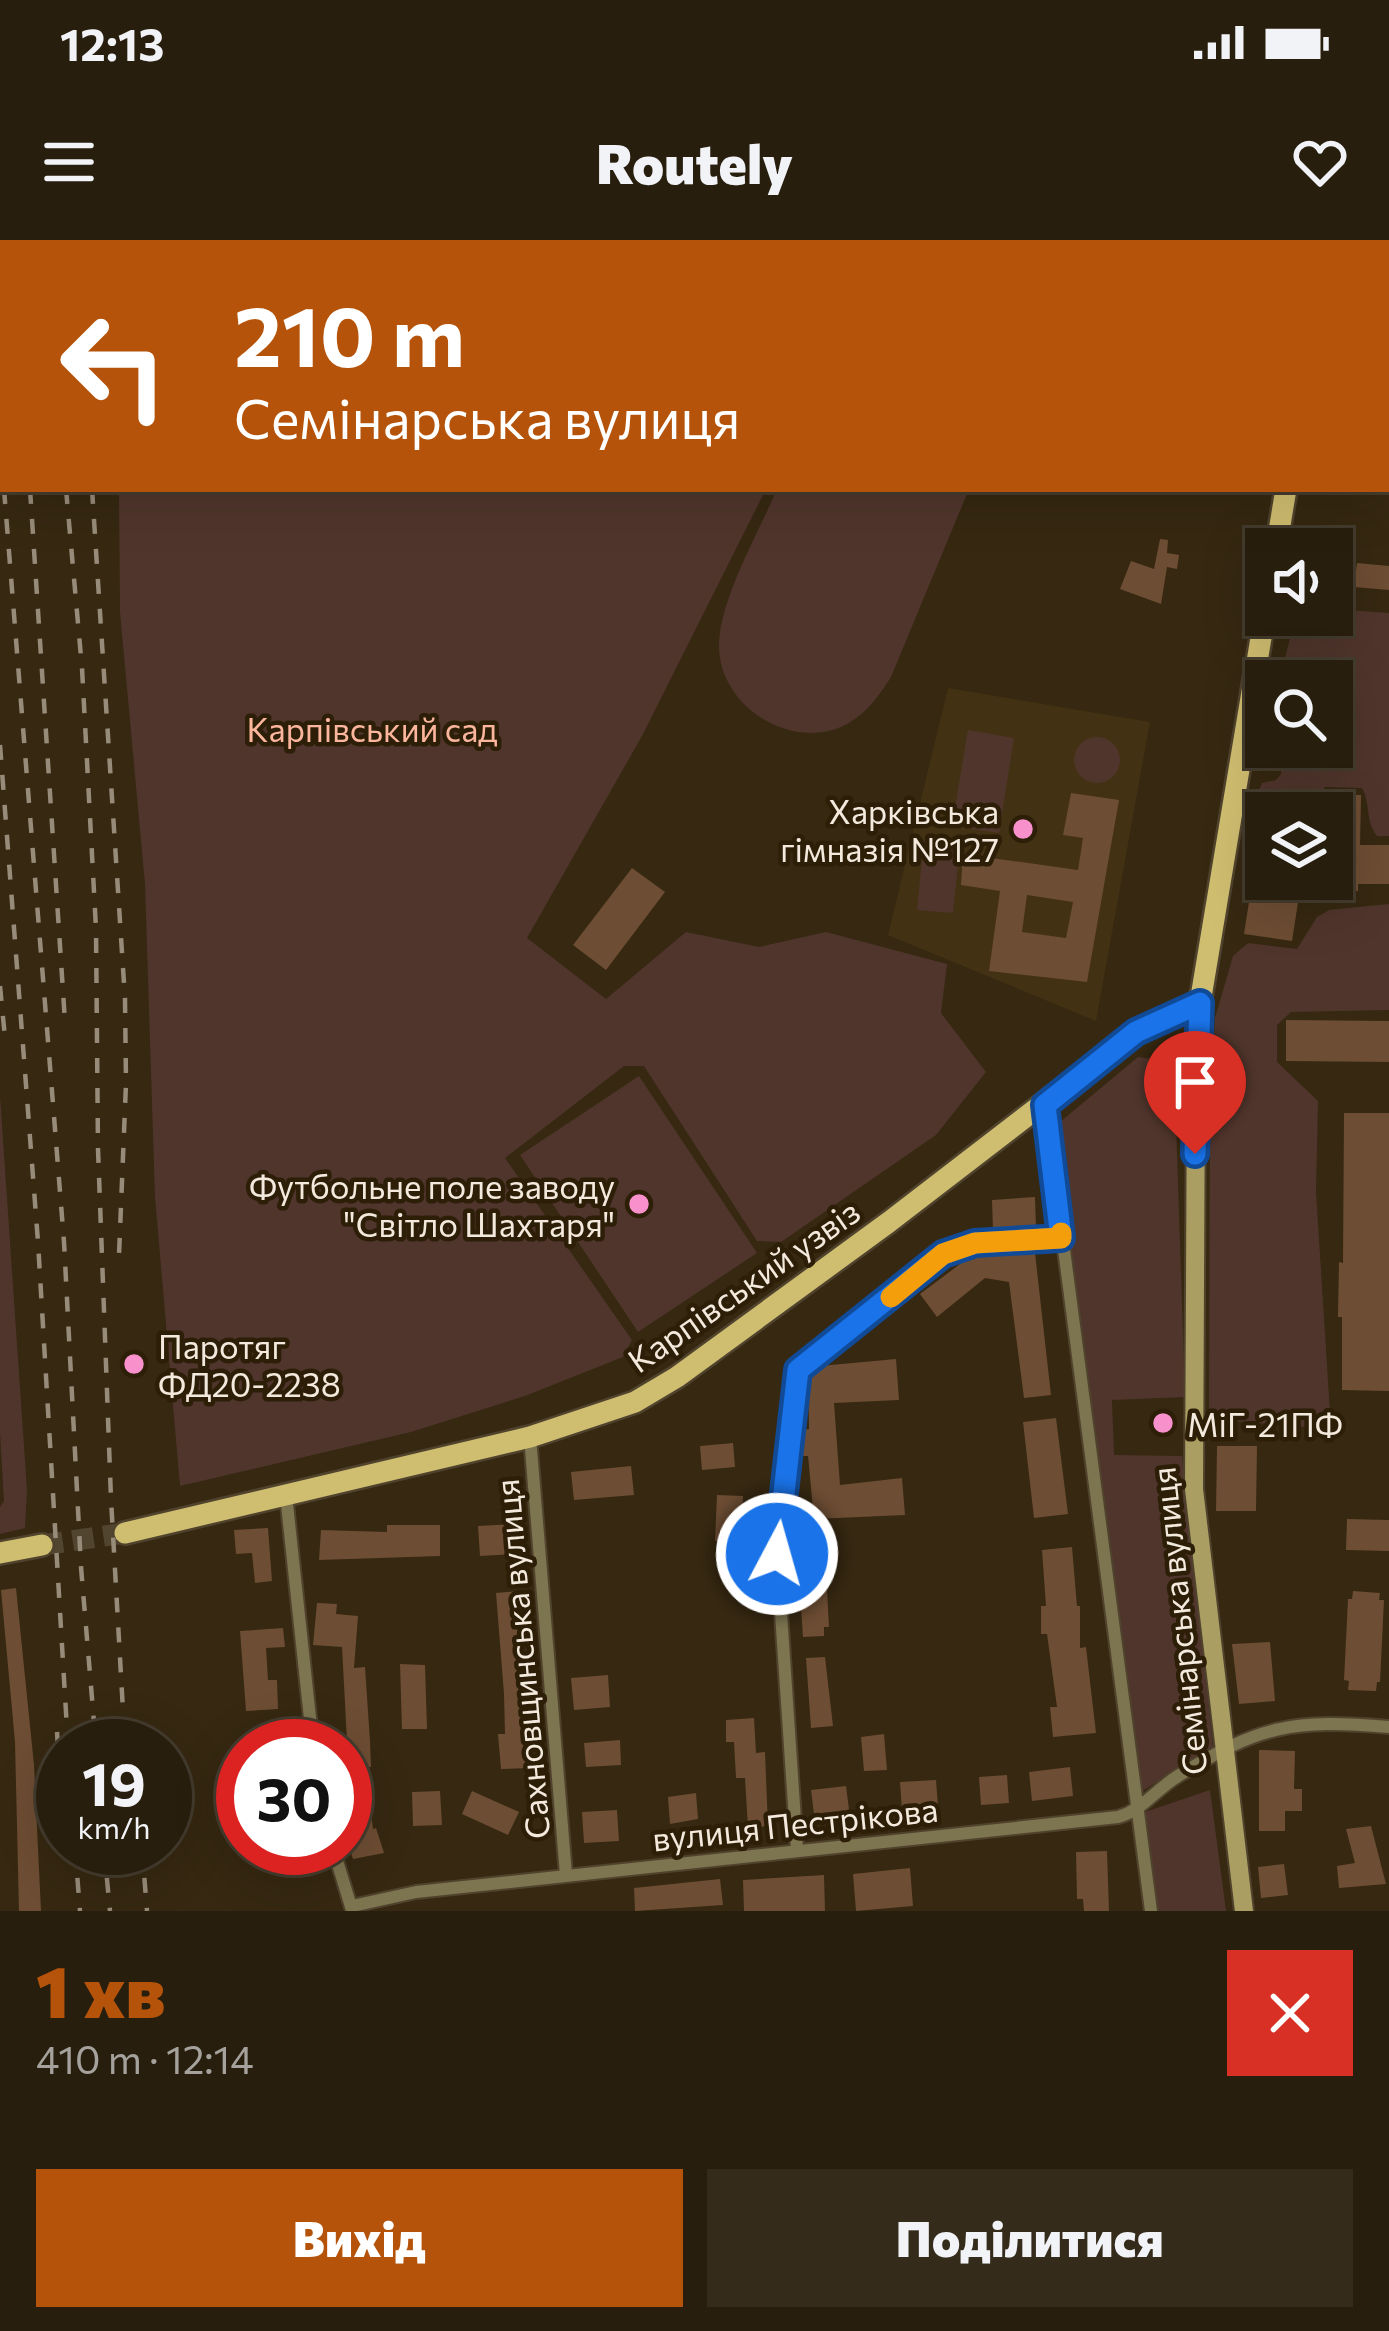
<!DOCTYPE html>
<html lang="uk">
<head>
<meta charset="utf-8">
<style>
	:root { --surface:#281e0d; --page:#342b1b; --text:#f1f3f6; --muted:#a5a29d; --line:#443c2e; --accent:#b45309 }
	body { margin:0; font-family:Commissioner,sans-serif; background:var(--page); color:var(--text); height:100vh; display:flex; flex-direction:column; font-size:45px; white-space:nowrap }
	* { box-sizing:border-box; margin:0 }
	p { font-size:39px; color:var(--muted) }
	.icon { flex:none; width:66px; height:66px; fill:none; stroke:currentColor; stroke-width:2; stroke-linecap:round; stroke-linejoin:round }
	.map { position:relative; height:1671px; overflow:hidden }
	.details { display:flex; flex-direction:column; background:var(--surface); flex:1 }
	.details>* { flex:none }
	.top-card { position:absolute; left:0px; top:0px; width:1389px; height:252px; box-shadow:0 12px 48px #0002,0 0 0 3px var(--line); background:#b45309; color:#fff; overflow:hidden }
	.tools { position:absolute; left:1245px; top:288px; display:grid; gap:24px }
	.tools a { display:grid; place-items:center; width:108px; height:108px; border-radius:0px; background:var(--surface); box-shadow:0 12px 48px #0002,0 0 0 3px var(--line); font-size:60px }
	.speed { position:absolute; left:36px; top:1479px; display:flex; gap:24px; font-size:60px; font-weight:700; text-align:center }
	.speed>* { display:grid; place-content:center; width:156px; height:156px; border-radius:50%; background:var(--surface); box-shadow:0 12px 48px #0002,0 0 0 3px var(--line); line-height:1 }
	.speed small { font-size:30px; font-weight:400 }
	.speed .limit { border:18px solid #d22; background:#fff; color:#111 }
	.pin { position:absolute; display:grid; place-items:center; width:102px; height:102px; color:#fff; margin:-123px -51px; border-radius:50% 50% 50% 0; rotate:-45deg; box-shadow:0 0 12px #0007 }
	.pin .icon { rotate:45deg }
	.me { position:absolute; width:132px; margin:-66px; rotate:6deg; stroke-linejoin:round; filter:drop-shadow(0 0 9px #0008) }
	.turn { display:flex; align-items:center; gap:42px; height:252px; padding:0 36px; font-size:54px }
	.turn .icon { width:156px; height:156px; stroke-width:2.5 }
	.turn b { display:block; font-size:84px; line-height:102px }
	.round { display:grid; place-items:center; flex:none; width:126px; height:126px; border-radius:0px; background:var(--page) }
	.head { display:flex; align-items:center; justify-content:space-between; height:204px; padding:0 36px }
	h1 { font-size:72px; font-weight:800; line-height:90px; color:var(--accent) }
	.primary-button { display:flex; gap:24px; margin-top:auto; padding:24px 36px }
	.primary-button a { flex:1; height:138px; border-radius:0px; background:var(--accent); color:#fff; font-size:48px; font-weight:800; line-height:138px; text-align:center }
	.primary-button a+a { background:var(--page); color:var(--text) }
	.status { display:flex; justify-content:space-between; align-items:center; height:84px; padding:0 60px; background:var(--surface); direction:ltr }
	.status svg { height:33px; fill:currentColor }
	header { display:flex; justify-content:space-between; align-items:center; height:156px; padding:0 36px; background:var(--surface); font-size:54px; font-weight:800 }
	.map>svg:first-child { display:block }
	.built { fill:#433113 }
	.green { fill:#50352c }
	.building { fill:#6d4d33; fill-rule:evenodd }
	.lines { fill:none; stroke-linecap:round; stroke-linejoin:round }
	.primary-tunnel { stroke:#52452f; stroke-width:21; stroke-dasharray:21 10; stroke-linecap:butt }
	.street-casing { stroke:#50432d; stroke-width:16 }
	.secondary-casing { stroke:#50432d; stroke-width:22 }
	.primary-casing { stroke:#50432d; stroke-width:26 }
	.street { stroke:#7d7450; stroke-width:12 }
	.secondary { stroke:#ab9e62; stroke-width:18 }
	.primary { stroke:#d0be70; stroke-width:21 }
	.rail { stroke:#978b79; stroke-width:4.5; stroke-dasharray:15 15; stroke-linecap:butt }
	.route-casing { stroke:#114b97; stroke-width:30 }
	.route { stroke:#1a73e8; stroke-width:21 }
	.slow { stroke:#f59e0b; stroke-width:21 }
	.poi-dot { fill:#f890cc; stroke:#2c1e07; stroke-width:4.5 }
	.labels { text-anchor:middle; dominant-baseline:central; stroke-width:9; stroke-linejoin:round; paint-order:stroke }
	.park-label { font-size:33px; fill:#fcb69d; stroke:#2c1e07 }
	.poi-label { font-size:33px; fill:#f3e9dc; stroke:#2c1e07; text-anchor:end }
	.street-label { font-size:33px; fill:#f3e9dc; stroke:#2c1e07 }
</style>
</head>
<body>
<div class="status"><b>12:13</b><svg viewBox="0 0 49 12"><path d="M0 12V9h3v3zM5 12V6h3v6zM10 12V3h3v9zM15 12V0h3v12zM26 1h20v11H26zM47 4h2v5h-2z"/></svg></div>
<header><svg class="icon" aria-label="menu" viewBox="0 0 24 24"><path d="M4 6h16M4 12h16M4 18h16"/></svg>Routely<svg class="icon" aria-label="heart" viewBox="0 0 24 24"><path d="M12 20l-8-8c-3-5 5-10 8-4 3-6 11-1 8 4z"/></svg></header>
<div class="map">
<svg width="1389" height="1671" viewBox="0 0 1389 1671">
	<rect width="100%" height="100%" fill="#362811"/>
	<path class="built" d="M 948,448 L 1150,482 L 1096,781 L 888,695 Z"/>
	<path class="green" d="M 119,249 L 766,249 L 642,496 L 527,698 L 606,759 L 686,692 L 759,707 L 826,692 L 947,724 L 941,773 L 986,832 L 936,895 L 781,1002 L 757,1001 L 644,826 L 624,826 L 505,918 L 632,1100 L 623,1117 L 525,1156 L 411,1192 L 180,1246 L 155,957 L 145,644 L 120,372 Z
		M 777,249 L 969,249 L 891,437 C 878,457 868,472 847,484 C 793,513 719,467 719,406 C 719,360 759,292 777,249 Z
		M 1332,369 L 1389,373 L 1389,596 L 1377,596 C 1365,581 1371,564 1362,548 L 1325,547 L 1311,573 L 1266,573 L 1264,611 L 1250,604 L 1253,565 L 1262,543 L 1276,540 L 1281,534 L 1283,511 L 1279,507 L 1332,507 L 1332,441 L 1279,441 L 1296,375 L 1332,375 Z
		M 968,490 L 1014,498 L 999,593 L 952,586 Z
		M1074 520a23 23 0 1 1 46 0a23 23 0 1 1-46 0Z
		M 924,600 L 960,604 L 953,673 L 917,670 Z
		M 1389,664 L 1389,770 L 1291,772 L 1277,785 L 1277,822 L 1318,861 L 1316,952 L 1331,1189 L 1209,1179 L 1210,859 L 1215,778 L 1233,716 L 1248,703 L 1297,709 L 1317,677 L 1329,670 Z
		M 1138,817 L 1174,822 L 1185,1157 L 1112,1160 L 1114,1215 L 1182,1216 L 1213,1507 L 1139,1553 L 1054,887 Z
		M 639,836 L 757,1013 L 638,1092 L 520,915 Z
		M 0,856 L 27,1250 L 25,1288 L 0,1294 L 0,1267 L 4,1261 L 0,1192 Z
		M 1210,1550 L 1226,1671 L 1157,1671 L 1145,1572 Z"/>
	<path class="building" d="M 1160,299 L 1168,300 L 1167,313 L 1179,315 L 1177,329 L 1167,327 L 1161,364 L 1120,349 L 1131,321 L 1154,329 Z
		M 1357,323 L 1389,326 L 1389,350 L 1354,347 Z
		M 1071,553 L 1119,560 L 1087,742 L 989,731 L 1000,651 L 961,645 L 963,614 L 1078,630 L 1083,598 L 1063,595 ZM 1027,655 L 1073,662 L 1066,698 L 1022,692 Z
		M 1321,555 L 1361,555 L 1360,605 L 1389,605 L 1389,644 L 1358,644 L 1358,651 L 1301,650 L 1301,643 L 1292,701 L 1244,694 L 1259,598 L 1266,599 L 1266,639 L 1332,639 L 1332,573 L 1321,573 Z
		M 632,628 L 665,652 L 606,730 L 573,705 Z
		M 1286,780 L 1389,781 L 1389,822 L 1286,821 Z
		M 1344,873 L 1389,873 L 1389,1151 L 1342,1150 L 1342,1077 L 1338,1077 L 1339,1022 L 1343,1023 Z
		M 1035,957 L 1036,989 L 993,991 L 992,960 Z
		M 1023,1011 L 1035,1013 L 1051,1155 L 1024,1158 L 1009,1042 L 985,1038 L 937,1077 L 920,1054 L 972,1015 Z
		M 896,1119 L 899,1160 L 834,1163 L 840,1245 L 902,1238 L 905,1275 L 814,1279 L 808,1216 L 802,1216 L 801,1199 L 802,1190 L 809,1189 L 808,1136 L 820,1126 Z
		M 1056,1178 L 1068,1274 L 1034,1278 L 1023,1182 Z
		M 733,1203 L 735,1227 L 702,1230 L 700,1206 Z
		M 1217,1206 L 1257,1206 L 1256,1271 L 1216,1271 Z
		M 631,1226 L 634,1255 L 574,1260 L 571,1232 Z
		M 717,1255 L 743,1256 L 741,1302 L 715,1301 Z
		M 1347,1279 L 1389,1280 L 1389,1311 L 1346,1310 Z
		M 514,1284 L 516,1314 L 480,1316 L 478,1286 Z
		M 387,1285 L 440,1285 L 440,1316 L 319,1320 L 321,1290 L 387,1292 Z
		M 268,1288 L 272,1341 L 255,1343 L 252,1313 L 236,1314 L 234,1290 Z
		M 1072,1307 L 1077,1366 L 1080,1366 L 1080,1408 L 1086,1407 L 1096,1493 L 1053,1497 L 1050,1467 L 1057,1467 L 1047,1394 L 1041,1394 L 1041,1366 L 1046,1366 L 1042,1310 Z
		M 16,1348 L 34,1525 L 41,1671 L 19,1671 L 15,1502 L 1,1350 Z
		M 827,1350 L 829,1387 L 824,1387 L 824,1396 L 803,1397 L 800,1352 Z
		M 519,1351 L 530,1528 L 501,1529 L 498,1494 L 505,1494 L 504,1454 L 496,1353 Z
		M 1353,1351 L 1380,1353 L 1379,1360 L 1384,1360 L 1380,1442 L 1377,1442 L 1376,1451 L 1348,1450 L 1349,1441 L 1344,1440 L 1348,1359 L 1352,1359 Z
		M 317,1363 L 337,1364 L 336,1374 L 358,1376 L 354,1428 L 365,1427 L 370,1501 L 371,1527 L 365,1527 L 373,1589 L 376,1588 L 384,1613 L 353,1619 L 345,1593 L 347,1501 L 342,1407 L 313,1405 Z
		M 283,1388 L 285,1407 L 266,1408 L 268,1440 L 277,1440 L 278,1469 L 246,1471 L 240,1391 Z
		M 1270,1402 L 1275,1461 L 1239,1464 L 1232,1404 Z
		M 825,1417 L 833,1486 L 811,1488 L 806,1418 Z
		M 400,1424 L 425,1425 L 427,1489 L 402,1489 Z
		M 608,1435 L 610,1467 L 574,1470 L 571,1438 Z
		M 754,1478 L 756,1513 L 765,1512 L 768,1586 L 748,1588 L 745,1538 L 736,1538 L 734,1502 L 726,1502 L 726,1480 Z
		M 884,1494 L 887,1530 L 864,1531 L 861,1497 Z
		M 620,1500 L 621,1525 L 586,1527 L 584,1503 Z
		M 1259,1510 L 1295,1511 L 1294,1549 L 1302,1549 L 1302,1571 L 1285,1571 L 1285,1591 L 1259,1591 Z
		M 1070,1527 L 1073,1556 L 1032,1561 L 1029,1532 Z
		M 1007,1535 L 1009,1563 L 981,1565 L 979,1537 Z
		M 936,1540 L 938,1567 L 902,1570 L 900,1542 Z
		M 846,1546 L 850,1577 L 815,1582 L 811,1550 Z
		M 440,1551 L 442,1585 L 413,1586 L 412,1552 Z
		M 472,1551 L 519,1572 L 508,1595 L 462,1574 Z
		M 696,1553 L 698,1579 L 670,1584 L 668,1557 Z
		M 617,1570 L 619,1601 L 584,1603 L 582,1572 Z
		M 1371,1586 L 1386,1644 L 1339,1648 L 1337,1626 L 1355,1623 L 1346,1589 Z
		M 1107,1611 L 1109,1671 L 1084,1671 L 1083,1659 L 1077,1659 L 1076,1612 Z
		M 1284,1624 L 1288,1655 L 1261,1658 L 1258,1627 Z
		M 910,1628 L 913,1666 L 856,1671 L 853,1634 Z
		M 824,1635 L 825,1671 L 744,1671 L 743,1640 Z
		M 720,1639 L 723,1665 L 635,1671 L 634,1648 Z"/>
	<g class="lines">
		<path class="primary-tunnel" d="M 42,1305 L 125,1293"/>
		<defs>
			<path id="street" d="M 747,0 L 755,3
				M 862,3 L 863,0
				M 1045,865 L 1151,1671
				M 530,1197 L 566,1635
				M 286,1255 L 313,1506
				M 333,1608 L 352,1670
				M 797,1610 L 777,1314 L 798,1130 L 943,1014 L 975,1003 L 1061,998
				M 352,1666 L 416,1652 L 1118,1577 C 1143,1570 1155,1550 1178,1536 C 1260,1485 1293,1479 1389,1487"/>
			<path id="secondary" d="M 1200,763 L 1196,837 L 1194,1249 L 1244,1671"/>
			<path id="primary" d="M 1328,3 L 1329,0
				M 1386,173 L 1389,173
				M 1276,309 L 1286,249
				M 125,1293 L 530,1197 L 635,1162 L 677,1137 L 889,982 L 1136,792 L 1200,763 L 1266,368
				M 0,1313 L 42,1305"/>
		</defs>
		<use href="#street" class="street-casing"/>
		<use href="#secondary" class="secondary-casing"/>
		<use href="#primary" class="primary-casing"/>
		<use href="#street" class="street"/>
		<use href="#secondary" class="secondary"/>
		<use href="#primary" class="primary"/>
		<path class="rail" d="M 9,3 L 10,0
			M 35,3 L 35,0
			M 64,3 L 64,0
			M 100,3 L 101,0
			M 0,179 L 3,111
			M 0,181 L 3,232
			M 4,249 L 64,1002 L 81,1327 L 96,1506
			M 30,249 L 65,782
			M 66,249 L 82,428 L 96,689 L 98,909 L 111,1259 L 125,1506
			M 92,249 L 125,759 L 126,843 L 119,1015
			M 0,505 L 38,1002 L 68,1506
			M 0,746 L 5,798
			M 57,1492 L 63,1587
			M 75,1608 L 80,1671
			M 104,1608 L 110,1671
			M 142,1608 L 147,1671"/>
	</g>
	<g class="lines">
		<defs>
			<path id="route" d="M 777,1314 L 798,1130 L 943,1014 L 975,1003 L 1061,998 L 1045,865 L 1136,792 L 1200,763 L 1195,914"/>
		</defs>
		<use href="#route" class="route-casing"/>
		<use href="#route" class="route"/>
		<path class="slow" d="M 891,1057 L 943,1014 L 975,1003 L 1061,998 L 1061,993"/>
	</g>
	<g class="poi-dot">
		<circle cx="1023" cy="589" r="12"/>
		<circle cx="639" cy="964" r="12"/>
		<circle cx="134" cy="1124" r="12"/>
		<circle cx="1163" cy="1183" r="12"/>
	</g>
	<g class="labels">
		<g class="park-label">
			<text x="372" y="488">Карпівський сад</text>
		</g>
		<g class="poi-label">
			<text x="999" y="570">Харківська<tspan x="999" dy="38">гімназія №127</tspan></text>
			<text x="615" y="945">Футбольне поле заводу<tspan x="615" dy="38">"Світло Шахтаря"</tspan></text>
			<text x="158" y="1105" text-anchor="start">Паротяг<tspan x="158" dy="38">ФД20-2238</tspan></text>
			<text x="1187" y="1183" text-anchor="start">МіГ-21ПФ</text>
		</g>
		<g class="street-label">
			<text transform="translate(743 1045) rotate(-35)">Карпівський узвіз</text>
			<text transform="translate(1178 1381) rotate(-96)">Семінарська вулиця</text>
			<text transform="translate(521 1419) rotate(-95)">Сахновщинська вулиця</text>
			<text transform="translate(795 1583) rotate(-6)">вулиця Пестрікова</text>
		</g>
	</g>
</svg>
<div class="tools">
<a><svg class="icon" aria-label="sound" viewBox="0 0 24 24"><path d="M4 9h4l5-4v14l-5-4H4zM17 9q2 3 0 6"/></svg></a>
<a><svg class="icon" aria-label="search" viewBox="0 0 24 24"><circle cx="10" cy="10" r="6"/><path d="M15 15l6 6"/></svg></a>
<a><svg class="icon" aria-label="layers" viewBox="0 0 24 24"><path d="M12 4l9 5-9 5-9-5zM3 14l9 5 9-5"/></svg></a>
</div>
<div class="speed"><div>19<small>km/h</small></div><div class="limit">30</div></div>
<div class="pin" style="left:1195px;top:914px;background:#d93025"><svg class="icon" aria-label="arrive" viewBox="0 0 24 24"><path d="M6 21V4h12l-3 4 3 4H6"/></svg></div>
<svg class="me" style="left:777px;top:1314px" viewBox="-20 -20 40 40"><circle r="17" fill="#1a73e8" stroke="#fff" stroke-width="3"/><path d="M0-11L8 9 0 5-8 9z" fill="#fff"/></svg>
<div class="top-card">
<div class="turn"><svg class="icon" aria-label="left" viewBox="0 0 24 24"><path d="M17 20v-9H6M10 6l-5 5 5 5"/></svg><div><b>210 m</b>Семінарська вулиця</div></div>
</div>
</div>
<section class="details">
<div class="head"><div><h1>1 хв</h1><p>410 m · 12:14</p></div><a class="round" style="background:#d93025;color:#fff"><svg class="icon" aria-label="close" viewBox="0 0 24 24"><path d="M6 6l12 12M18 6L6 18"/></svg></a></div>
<div class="primary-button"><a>Вихід</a><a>Поділитися</a></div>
</section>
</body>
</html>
